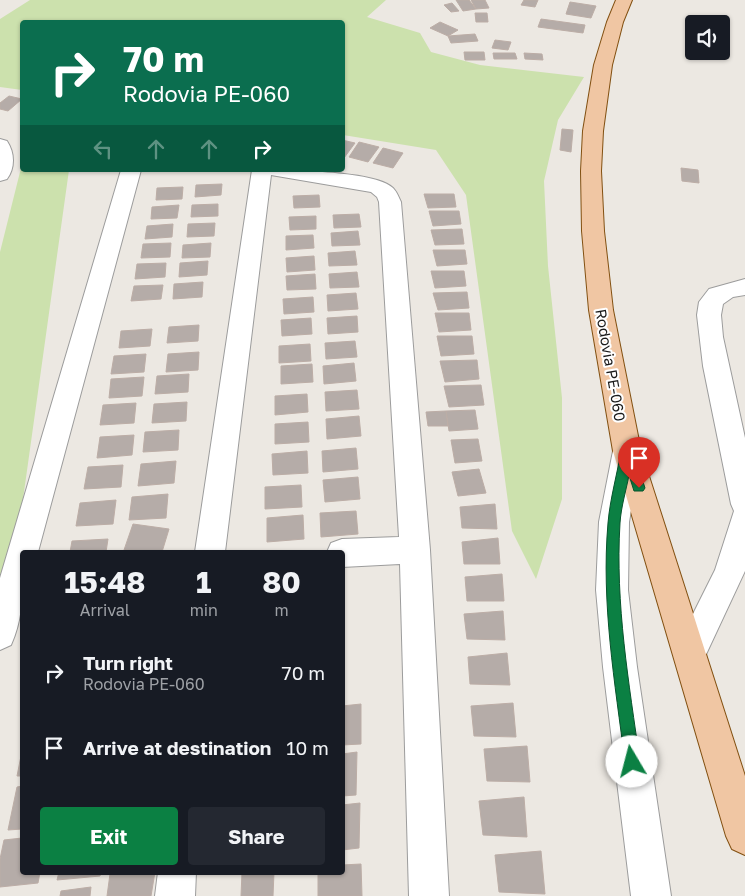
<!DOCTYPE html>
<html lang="en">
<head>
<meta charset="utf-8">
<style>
	:root { --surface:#171b24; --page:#242831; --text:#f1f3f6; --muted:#9ea1a6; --accent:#0b8043 }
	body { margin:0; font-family:"Golos Text",sans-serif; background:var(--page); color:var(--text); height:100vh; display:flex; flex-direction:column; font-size:19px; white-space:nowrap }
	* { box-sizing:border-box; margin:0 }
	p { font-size:16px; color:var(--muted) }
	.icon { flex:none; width:28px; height:28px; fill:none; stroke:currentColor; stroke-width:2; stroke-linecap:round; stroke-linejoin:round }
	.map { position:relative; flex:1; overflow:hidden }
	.side { position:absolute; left:20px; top:550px; width:325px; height:325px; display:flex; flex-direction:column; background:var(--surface); border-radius:5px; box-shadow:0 1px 4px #0004 }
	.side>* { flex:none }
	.banner { position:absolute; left:20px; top:20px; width:325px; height:152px; border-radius:5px; box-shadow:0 1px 4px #0004; background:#0b6e4f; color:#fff; overflow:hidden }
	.tools { position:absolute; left:685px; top:15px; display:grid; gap:10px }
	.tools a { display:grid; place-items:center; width:45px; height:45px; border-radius:5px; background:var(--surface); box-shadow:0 1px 4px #0004; font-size:25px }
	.pin { position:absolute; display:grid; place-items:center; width:42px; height:42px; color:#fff; margin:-51px -21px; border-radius:50% 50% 50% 0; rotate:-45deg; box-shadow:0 0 5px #0007 }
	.pin .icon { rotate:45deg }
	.me { position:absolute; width:55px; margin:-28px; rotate:352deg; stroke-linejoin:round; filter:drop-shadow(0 0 4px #0008) }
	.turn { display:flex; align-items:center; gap:18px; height:105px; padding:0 20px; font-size:22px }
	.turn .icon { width:65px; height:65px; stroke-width:2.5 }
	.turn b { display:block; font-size:35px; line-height:42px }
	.lanes { display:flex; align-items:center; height:48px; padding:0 20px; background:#0003; justify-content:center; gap:25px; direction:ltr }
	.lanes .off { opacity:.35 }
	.eta { display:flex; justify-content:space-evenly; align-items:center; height:85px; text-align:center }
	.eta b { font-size:30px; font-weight:700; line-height:35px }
	.primary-button { display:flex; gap:10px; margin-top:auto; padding:10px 20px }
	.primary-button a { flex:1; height:58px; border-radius:5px; background:var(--accent); color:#fff; font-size:20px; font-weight:700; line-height:58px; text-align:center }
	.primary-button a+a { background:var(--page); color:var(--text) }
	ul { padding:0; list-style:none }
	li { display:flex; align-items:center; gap:15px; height:75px; padding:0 20px }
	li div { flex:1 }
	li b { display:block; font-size:19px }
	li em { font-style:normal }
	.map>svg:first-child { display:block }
	.grass { fill:#cce1ad }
	.building { fill:#b5aca8; stroke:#bcada6 }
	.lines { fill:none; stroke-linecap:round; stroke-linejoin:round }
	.minor-casing { stroke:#9c9c9c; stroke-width:2 }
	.major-casing { stroke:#825011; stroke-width:2 }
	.minor { fill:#fff; fill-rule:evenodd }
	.major { fill:#f0c6a3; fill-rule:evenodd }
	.route { fill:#0b8043; stroke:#07532c }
	.labels { text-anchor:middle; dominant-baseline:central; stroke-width:4; stroke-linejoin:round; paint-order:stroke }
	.street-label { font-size:15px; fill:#1b1b1b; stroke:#fff }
</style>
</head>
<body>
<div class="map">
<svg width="745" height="896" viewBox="0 0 745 896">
	<rect width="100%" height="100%" fill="#ece8e2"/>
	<path class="grass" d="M 30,0 L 386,0 L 367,17 L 420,33 L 431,52 L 480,65 L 584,77 L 558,120 L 544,181 L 548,266 L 562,398 L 562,499 L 536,579 L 512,531 L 466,195 L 436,150 L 343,135 L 342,22 L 22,22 L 22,90 L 0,87 L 0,19 Z
		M 22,164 L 22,170 L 69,170 L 11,585 L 0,621 L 0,252 Z"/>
	<path class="building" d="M 456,0 L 469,0 L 476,9 L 463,11 Z
		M 471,0 L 485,0 L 489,8 L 476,9 Z
		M 524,0 L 538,0 L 535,7 L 521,5 Z
		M 570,2 L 596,6 L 591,18 L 566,14 Z
		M 452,3 L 459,11 L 451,12 L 444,5 Z
		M 475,13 L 487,13 L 488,22 L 476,22 Z
		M 541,19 L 585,25 L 583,33 L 538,27 Z
		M 440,22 L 458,30 L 448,36 L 430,28 Z
		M 475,34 L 478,41 L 451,43 L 448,36 Z
		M 495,40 L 511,42 L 508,50 L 492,48 Z
		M 464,52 L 484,52 L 485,60 L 465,60 Z
		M 493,53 L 515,53 L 517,59 L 494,59 Z
		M 524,53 L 542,54 L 543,60 L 525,59 Z
		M 9,96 L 22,99 L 8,111 L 0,109 L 0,103 Z
		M 562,129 L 573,130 L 571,152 L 560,150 Z
		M 342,140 L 355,143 L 344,158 L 342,158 Z
		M 359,142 L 379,147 L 368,162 L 349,157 Z
		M 383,148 L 403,153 L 393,168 L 373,163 Z
		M 681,168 L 698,170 L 699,183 L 682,181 Z
		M 222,184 L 221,195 L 195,197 L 196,185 Z
		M 183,187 L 182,199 L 156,200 L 157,188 Z
		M 424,194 L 454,194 L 456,207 L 428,208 Z
		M 319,195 L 320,207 L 294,208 L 293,196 Z
		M 218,204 L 218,216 L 191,217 L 192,205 Z
		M 179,205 L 177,218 L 151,219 L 152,207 Z
		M 429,211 L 459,211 L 461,224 L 433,226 Z
		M 359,214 L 361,227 L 334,228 L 333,215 Z
		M 316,216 L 316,229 L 290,230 L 289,217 Z
		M 215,223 L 214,236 L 187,237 L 188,224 Z
		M 173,224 L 172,237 L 145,239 L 147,226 Z
		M 462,229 L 464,244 L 435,245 L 431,230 Z
		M 358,231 L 360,245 L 332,246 L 331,233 Z
		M 313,235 L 314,248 L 286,250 L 286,236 Z
		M 171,243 L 170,257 L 141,258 L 143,244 Z
		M 211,243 L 210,257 L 182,258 L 183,245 Z
		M 433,250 L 465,250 L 467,264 L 437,266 Z
		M 355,251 L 357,265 L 329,266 L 328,253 Z
		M 314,256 L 315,270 L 287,272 L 286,258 Z
		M 208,261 L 207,275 L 179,277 L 180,263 Z
		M 166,263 L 165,277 L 135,279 L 137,264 Z
		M 431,271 L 464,271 L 466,286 L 435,288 Z
		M 357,272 L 359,287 L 330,288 L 329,274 Z
		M 315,274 L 316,289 L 287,290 L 286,276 Z
		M 203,282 L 202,297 L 173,299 L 174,284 Z
		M 163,285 L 161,299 L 131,301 L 134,286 Z
		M 467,292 L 469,308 L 438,310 L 433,293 Z
		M 356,293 L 358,309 L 328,311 L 327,295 Z
		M 313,297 L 314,312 L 284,314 L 283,299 Z
		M 435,313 L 469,313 L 471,330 L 439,332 Z
		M 357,316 L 358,332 L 328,334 L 327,318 Z
		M 311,318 L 312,334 L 282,336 L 281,320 Z
		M 199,325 L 198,341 L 167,343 L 169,327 Z
		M 152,329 L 150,346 L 119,348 L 121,331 Z
		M 437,336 L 472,336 L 474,354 L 441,356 Z
		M 355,341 L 357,357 L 326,359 L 325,343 Z
		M 310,344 L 311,361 L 279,363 L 279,346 Z
		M 199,352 L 198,370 L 166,372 L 168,354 Z
		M 146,354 L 144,372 L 111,374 L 114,356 Z
		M 477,360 L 479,379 L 445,382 L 440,361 Z
		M 354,363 L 356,381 L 324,384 L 323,366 Z
		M 312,364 L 313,382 L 281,384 L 281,366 Z
		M 189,374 L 188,392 L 155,394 L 157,376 Z
		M 144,377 L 142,396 L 109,398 L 111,379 Z
		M 481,385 L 484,405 L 449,407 L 444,386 Z
		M 357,390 L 359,409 L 326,411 L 325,392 Z
		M 307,394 L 308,412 L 275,415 L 275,396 Z
		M 187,402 L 186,421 L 152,423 L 154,404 Z
		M 136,403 L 134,423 L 100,425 L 103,405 Z
		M 475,410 L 478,429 L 449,431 L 446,411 Z
		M 446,411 L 448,426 L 428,426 L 426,412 Z
		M 359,416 L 361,436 L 327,439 L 326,419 Z
		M 308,422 L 309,442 L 275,444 L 275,424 Z
		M 179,430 L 178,450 L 143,452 L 145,432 Z
		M 134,435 L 132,455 L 97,458 L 100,437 Z
		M 478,439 L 482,461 L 455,463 L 451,440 Z
		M 356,448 L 358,469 L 323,472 L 322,451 Z
		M 307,451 L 308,473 L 273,475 L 272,454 Z
		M 176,461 L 174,483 L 138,486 L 141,464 Z
		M 123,465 L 121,487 L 84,489 L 88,467 Z
		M 479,469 L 486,493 L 458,496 L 452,472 Z
		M 358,477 L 360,499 L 325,502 L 323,480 Z
		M 301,485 L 302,507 L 265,509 L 265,487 Z
		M 168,494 L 166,518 L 129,520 L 132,497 Z
		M 116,500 L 113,524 L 76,526 L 80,503 Z
		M 495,504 L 497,529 L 462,528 L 460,507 Z
		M 356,511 L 358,534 L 321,537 L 320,513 Z
		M 303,515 L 304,539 L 267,542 L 267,518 Z
		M 133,524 L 169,529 L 162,552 L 124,550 Z
		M 498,538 L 500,564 L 464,564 L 462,542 Z
		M 108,539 L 106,552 L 70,552 L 72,541 Z
		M 502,574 L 504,601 L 467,601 L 465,577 Z
		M 503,611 L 505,640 L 467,639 L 464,614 Z
		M 507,653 L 510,685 L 470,684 L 468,657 Z
		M 513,703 L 516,737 L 474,736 L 471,706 Z
		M 361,704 L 361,744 L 342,745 L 342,706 Z
		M 527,746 L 530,782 L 487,781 L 484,749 Z
		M 22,751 L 22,776 L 17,776 Z
		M 357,752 L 356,795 L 342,796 L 342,754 Z
		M 22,786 L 22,829 L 8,830 L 17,787 Z
		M 524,797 L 527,837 L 483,835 L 479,801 Z
		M 360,803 L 359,848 L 342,850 L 342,805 Z
		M 22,838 L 22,872 L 40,872 L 38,883 L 0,887 L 0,859 L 4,840 Z
		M 541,851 L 545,894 L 499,892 L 495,855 Z
		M 361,864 L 362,896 L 318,896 L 318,872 L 342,872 L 342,865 Z
		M 59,872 L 101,872 L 100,876 L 57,880 Z
		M 127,872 L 155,872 L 151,896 L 107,896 L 110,874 Z
		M 242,872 L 274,872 L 273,896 L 241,896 Z
		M 91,887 L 90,896 L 60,896 L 61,891 Z"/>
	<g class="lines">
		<defs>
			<path id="minor" d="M 0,139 L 7,141 C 15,153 15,168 7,179 L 0,181 Z
				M 121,170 L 141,170 L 38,552 L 22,552 C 22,586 25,614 11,645 L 0,650 L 0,578 Z
				M 252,170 C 279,170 375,170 393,188 C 397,192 399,198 401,202 L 430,550 L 449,896 L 409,896 L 400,564 L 342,567 L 342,552 L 327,552 L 331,543 L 342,539 L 399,537 L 379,202 L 377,197 L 371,192 L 271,175 L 225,552 L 195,552 Z
				M 745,279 L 745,295 L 733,297 L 723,304 L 721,315 L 723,337 L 745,438 L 745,571 L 702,663 L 690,668 L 678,663 L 674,652 L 715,570 L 734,511 L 731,504 L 703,366 L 697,315 L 699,302 L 709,289 Z
				M 627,440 L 637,443 L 641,451 L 629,522 L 628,590 L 637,667 L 671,896 L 631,896 L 603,667 L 596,590 L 599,522 L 613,451 L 617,443 Z
				M 158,872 L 196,872 L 195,896 L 155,896 Z"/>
			<path id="major" d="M 616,0 L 632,0 L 623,22 L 612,65 L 603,131 L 601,171 L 604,231 L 613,310 L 641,451 L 745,776 L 745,855 L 732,849 L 726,836 L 613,451 L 589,310 L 582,231 L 581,171 L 583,131 L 594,65 L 607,22 Z"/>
		</defs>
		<use href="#minor" class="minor-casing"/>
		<use href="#major" class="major-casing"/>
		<use href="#minor" class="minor"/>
		<use href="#major" class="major"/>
	</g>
	<path class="route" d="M 627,447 L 631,448 L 633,451 L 645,488 L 643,491 L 634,491 L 629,475 C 626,491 621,507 620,523 C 615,604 629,683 640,762 L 638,767 L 632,770 L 627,767 L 625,762 C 615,683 601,603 608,523 C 610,499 617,475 621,451 L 623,448 Z"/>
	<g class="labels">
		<g class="street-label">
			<text transform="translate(611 365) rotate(80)">Rodovia PE-060</text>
		</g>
	</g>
</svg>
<div class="tools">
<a><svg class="icon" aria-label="sound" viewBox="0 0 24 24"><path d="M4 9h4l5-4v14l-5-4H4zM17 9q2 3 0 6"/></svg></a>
</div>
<div class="pin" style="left:639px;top:488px;background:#d93025"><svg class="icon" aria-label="arrive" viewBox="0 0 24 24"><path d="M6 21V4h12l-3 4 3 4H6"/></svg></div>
<svg class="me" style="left:632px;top:762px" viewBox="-20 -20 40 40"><circle r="19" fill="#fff"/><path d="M0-13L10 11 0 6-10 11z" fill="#0b8043"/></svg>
<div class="banner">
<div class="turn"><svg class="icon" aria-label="right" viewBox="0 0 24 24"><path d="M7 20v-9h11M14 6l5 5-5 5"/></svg><div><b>70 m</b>Rodovia PE-060</div></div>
<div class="lanes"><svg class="icon off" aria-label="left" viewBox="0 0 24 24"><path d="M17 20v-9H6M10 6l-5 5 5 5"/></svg><svg class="icon off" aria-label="ahead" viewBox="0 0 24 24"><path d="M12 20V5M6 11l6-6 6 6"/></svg><svg class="icon off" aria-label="ahead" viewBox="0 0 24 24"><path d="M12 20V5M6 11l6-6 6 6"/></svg><svg class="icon" aria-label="right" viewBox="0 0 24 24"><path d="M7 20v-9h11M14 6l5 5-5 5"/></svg></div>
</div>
<section class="side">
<div class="eta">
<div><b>15:48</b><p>Arrival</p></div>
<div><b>1</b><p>min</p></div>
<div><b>80</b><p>m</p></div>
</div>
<ul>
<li><svg class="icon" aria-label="right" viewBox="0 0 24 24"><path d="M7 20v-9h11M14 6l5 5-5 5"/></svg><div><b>Turn right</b><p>Rodovia PE-060</p></div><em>70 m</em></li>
<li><svg class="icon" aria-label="arrive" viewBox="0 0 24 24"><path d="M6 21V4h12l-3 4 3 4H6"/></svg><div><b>Arrive at destination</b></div><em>10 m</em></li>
</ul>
<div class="primary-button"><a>Exit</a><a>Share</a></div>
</section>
</div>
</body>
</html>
